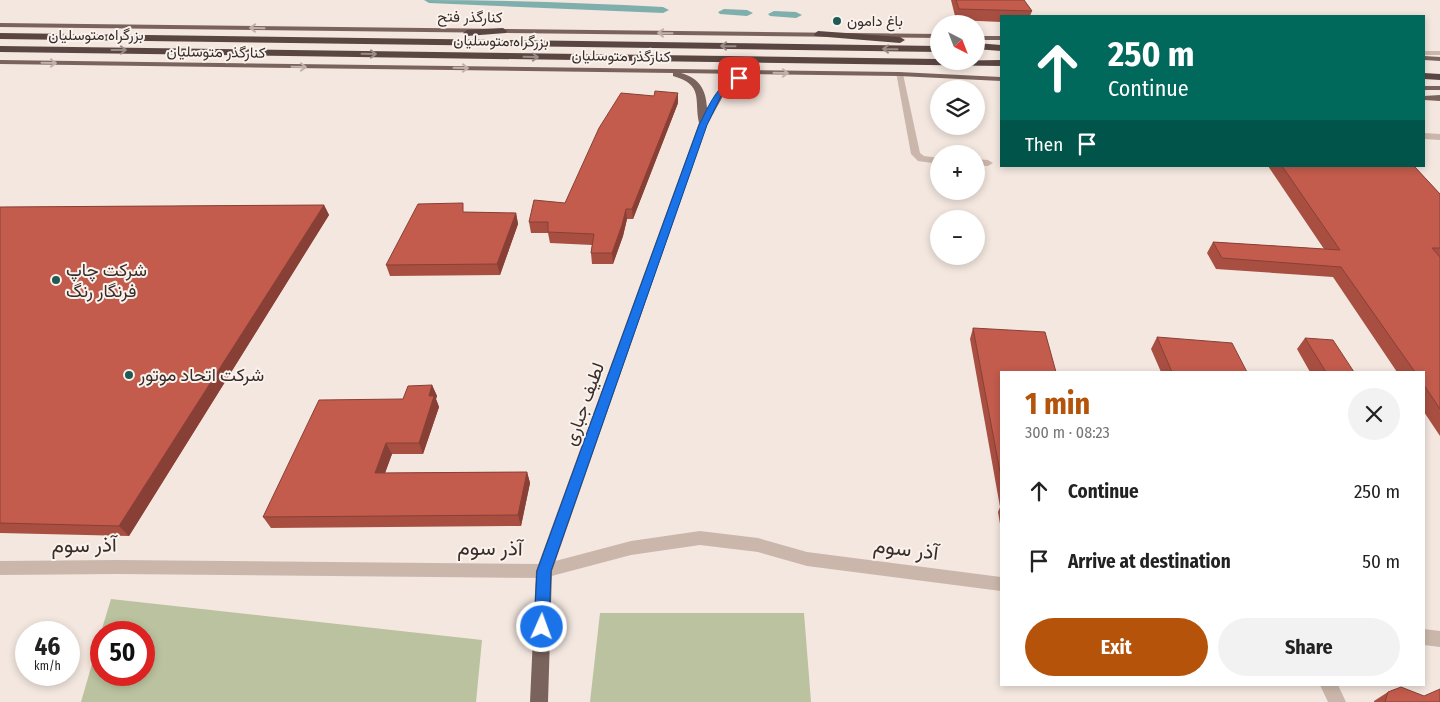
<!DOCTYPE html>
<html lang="en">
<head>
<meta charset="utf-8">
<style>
	:root { --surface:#fff; --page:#f2f2f2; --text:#222; --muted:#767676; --accent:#b45309 }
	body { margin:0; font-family:"Fira Sans Condensed",Vazirmatn,sans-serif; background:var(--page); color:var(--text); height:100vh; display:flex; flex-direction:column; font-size:19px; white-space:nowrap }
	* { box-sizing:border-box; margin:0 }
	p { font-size:16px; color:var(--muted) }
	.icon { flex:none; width:28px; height:28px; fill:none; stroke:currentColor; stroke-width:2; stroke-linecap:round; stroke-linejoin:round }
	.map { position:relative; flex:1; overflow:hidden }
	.details { position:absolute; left:1000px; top:371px; width:425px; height:315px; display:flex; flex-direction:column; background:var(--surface); border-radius:0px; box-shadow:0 2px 8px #0003 }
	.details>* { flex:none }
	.guide { position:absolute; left:1000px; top:15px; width:425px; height:152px; border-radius:0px; box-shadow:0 2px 8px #0003; background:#00695c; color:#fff; overflow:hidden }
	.needle { width:32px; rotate:138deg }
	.tools { position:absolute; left:930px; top:15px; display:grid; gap:10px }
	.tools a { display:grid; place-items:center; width:55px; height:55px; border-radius:50%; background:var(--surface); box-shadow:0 2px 8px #0003; font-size:25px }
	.speed { position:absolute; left:15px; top:621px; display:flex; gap:10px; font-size:25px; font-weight:700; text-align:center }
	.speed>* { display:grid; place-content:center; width:65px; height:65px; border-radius:50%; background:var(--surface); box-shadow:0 2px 8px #0003; line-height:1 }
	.speed small { font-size:12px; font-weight:400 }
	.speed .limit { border:8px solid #d22; background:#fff; color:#111 }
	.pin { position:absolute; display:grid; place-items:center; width:42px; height:42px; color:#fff; margin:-21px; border-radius:10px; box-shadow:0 2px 8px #0006 }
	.me { position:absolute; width:55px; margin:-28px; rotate:2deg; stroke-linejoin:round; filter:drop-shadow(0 0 4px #0008) }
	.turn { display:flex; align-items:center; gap:18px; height:105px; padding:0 25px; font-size:22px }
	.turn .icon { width:65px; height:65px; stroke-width:2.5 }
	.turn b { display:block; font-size:35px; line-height:42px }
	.then { display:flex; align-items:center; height:48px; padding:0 25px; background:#0003; gap:10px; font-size:19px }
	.round { display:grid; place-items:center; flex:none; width:52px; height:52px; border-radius:26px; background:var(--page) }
	.summary { display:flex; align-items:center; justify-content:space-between; height:85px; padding:0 25px }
	h1 { font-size:30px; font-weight:700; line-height:38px; color:var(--accent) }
	.cta { display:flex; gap:10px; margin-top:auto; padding:10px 25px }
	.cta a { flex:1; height:58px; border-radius:30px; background:var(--accent); color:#fff; font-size:20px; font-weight:700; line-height:58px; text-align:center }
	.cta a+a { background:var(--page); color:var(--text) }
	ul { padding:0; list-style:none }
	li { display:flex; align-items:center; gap:15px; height:70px; padding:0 25px }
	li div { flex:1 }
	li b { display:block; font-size:19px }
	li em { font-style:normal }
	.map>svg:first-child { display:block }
	.green { fill:#bac29f }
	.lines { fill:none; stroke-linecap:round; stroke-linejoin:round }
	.canal { fill:#7fafac; fill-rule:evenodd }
	.minor { fill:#cbb6ab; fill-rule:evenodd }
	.major { fill:#7a635c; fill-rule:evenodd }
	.highway { fill:#594642; fill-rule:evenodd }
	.wall { fill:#a84f42 }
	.shaded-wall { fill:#884036 }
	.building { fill:#c35c4d; stroke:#884036 }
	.oneway { stroke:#c0b2ab }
	.oneway2 { stroke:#998b86 }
	.route { fill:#1a73e8; stroke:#114b97 }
	.poi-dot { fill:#205a57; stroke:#faf2ec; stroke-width:2 }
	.labels { text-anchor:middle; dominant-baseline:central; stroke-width:4; stroke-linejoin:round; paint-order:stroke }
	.far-street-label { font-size:15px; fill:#392d2a; stroke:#faf2ec }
	.far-poi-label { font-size:15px; fill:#392d2a; stroke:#faf2ec; text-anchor:start }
	.poi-label { font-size:18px; fill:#392d2a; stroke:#faf2ec; text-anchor:start }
	.street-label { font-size:18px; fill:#392d2a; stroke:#faf2ec }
	.near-street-label { font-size:21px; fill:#392d2a; stroke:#faf2ec }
</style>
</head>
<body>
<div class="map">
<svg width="1440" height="702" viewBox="0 0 1440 702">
	<rect width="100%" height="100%" fill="#f3e7df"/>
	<path class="green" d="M 111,599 L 482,640 L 476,702 L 81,702 L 101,633 L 101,675 L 144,675 L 144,632 L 101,632 Z
		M 600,613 L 804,613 L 811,702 L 590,702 Z"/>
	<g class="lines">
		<path class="canal" d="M 424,0 C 504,0 583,3 663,7 L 669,10 L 663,13 L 429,3 Z
			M 724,9 L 747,10 L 753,13 L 747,16 L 720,14 L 718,12 Z
			M 774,11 L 796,12 L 802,15 L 796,18 L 770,16 L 768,14 Z"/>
		<path class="minor" d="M 1424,51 L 1440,51 L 1440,55 L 1424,55 Z
			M 896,72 L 903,74 L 920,153 L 924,156 L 939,158 L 939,164 L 918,161 L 911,154 Z
			M 1424,133 L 1440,134 L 1440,140 L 1424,139 Z
			M 976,159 L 988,160 L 993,163 L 988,166 L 976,165 Z
			M 700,531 L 758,538 L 807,552 L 1001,577 L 1001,591 L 807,566 L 758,552 L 700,545 L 631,555 L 544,578 L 117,574 L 0,575 L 0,561 L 117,560 L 544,564 L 631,541 Z
			M 1424,629 L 1440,631 L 1440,647 L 1424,645 Z
			M 1320,685 L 1338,685 L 1346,702 L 1328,702 Z"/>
		<path class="major" d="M 0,23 L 939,34 L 939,38 L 0,27 Z
			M 976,36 L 1001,36 L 1001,40 L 976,40 Z
			M 1424,56 L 1440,57 L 1440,61 L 1424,60 Z
			M 0,60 L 899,72 L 1001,77 L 1001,81 L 899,76 L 751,74 L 733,86 L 723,96 L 707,125 L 552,571 L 548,702 L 530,702 L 536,571 L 699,123 C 694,99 704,85 673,76 L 673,73 L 0,64 ZM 681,73 L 741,74 L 721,88 L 707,108 C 706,89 699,78 681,73 Z
			M 1424,86 L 1440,86 L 1440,90 L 1424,90 Z
			M 1440,95 L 1440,101 L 1424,100 L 1424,96 Z"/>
		<path class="highway" d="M 503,28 L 507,31 L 506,33 L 467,36 L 463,33 L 467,30 Z
			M 818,31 L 900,37 L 905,40 L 900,43 L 815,36 L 814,34 Z
			M 0,33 L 939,46 L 939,52 L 0,39 Z
			M 976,43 L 1001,45 L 1001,51 L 976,49 Z
			M 0,46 L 939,59 L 939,61 L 1001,60 L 1001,66 L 0,52 Z
			M 1424,73 L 1440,74 L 1440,80 L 1424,79 Z"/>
	</g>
	<path class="wall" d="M 951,0 L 1024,0 L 1032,11 L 1030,16 L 1001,16 L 1001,22 L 956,20 Z
		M 678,103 L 633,219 L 627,219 L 623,236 L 613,264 L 592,264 L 591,253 L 592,245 L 550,243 L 548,233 L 531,233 L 529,222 L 565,203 Z
		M 1268,166 L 1414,166 L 1440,194 L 1440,436 L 1424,412 L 1424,372 L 1397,372 L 1333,277 L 1216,269 L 1207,253 L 1213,242 L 1324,249 Z
		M 324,205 L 329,215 L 129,536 L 0,533 L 0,207 Z
		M 465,212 L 516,213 L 518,224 L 500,275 L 390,276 L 386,265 Z
		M 973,328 L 1001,372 L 1001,530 L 998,512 L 1000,507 L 970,339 Z
		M 1157,337 L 1247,372 L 1161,372 L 1151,349 Z
		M 1305,338 L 1354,372 L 1310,372 L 1297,349 Z
		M 432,385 L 437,396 L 436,399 L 439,407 L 423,454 L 392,454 L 385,473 L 527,472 L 530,483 L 521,526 L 271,528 L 263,517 L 403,399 Z
		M 1388,692 L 1424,696 L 1440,702 L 1374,702 L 1374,701 Z"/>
	<path class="shaded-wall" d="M 678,93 L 678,103 L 633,219 L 632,209 Z
		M 324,205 L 329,215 L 129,536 L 119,526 Z
		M 626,209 L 627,219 L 623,236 L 613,264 L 612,253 Z
		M 516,213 L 518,224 L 500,275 L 497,264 Z
		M 432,385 L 437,396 L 436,399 L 439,407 L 423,454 L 419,443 L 429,396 Z
		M 386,443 L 392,454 L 381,484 L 375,473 Z
		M 527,472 L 530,483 L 521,526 L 518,515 Z"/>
	<path class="building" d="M 956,0 L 1024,0 L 1032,11 L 959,9 Z
		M 655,91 L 678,93 L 632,209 L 626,209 L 622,225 L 612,253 L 591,253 L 594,234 L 548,232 L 548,222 L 529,222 L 534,200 L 565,203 L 599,128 L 621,93 L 654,96 Z
		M 1282,166 L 1414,166 L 1440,194 L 1440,248 L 1432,248 L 1440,257 L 1440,409 L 1424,385 L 1424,372 L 1415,372 L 1341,267 L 1222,258 L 1213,242 L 1340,250 Z
		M 463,203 L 463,212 L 516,213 L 497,264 L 386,265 L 418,204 Z
		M 324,205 L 119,526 L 0,523 L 0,207 Z
		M 973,328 L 1045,332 L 1056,372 L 1001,372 L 1001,477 Z
		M 1157,337 L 1232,343 L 1247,372 L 1172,372 Z
		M 1305,338 L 1333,340 L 1354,372 L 1326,372 Z
		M 432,385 L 429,396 L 434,396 L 419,443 L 386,443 L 375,473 L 527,472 L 518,515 L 263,517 L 319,400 L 403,399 L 408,386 Z
		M 1401,687 L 1424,696 L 1440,689 L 1440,702 L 1385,702 L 1388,692 Z"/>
	<defs><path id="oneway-shaft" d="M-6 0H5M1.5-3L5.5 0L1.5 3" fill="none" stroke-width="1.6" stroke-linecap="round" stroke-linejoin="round" transform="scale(1.25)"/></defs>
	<g class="oneway">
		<use href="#oneway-shaft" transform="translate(257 28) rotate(-179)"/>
		<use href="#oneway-shaft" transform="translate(665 33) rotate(-179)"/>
		<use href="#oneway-shaft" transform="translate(49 63) rotate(1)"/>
		<use href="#oneway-shaft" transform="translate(299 67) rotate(1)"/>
		<use href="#oneway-shaft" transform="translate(461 68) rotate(1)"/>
		<use href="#oneway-shaft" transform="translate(781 73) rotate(1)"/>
	</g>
	<g class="oneway2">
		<use href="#oneway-shaft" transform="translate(728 46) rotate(-179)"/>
		<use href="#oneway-shaft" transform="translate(890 49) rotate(-179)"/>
		<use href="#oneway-shaft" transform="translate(119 50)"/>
		<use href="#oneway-shaft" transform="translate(369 54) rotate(1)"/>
		<use href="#oneway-shaft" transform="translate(531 57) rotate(1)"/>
	</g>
	<path class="route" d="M 739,76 L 743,78 L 732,84 L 721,96 L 707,125 L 551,571 L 549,627 L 547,632 L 542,634 L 536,632 L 534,627 L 537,571 L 699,125 C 709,106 717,83 739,76 Z"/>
	<g class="poi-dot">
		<circle cx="837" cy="21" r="5"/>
		<circle cx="56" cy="280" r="5"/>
		<circle cx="129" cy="375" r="5"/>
	</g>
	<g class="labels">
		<g class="far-street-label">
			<text transform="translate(470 17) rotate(1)">کنارگذر فتح</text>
			<text x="96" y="35">بزرگراه متوسلیان</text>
			<text transform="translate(501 41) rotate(1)">بزرگراه متوسلیان</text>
			<text transform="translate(216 52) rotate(1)">کنارگذر متوسلیان</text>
			<text transform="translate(621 56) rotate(1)">کنارگذر متوسلیان</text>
		</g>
		<g class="far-poi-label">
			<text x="847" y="21">باغ دامون</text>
		</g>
		<g class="poi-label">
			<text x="66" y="270">شرکت چاپ<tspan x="66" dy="21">فرنگار رنگ</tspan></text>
			<text x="139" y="375">شرکت اتحاد موتور</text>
		</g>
		<g class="street-label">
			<text transform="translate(584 404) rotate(-70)">لطیف جباری</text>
		</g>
		<g class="near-street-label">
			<text transform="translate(84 545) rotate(-1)">آذر سوم</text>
			<text transform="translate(490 548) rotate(1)">آذر سوم</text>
			<text transform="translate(906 549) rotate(7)">آذر سوم</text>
		</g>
	</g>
</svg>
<div class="tools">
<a><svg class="needle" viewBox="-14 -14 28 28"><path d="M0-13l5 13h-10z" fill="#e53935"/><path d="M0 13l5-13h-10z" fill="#767676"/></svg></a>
<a><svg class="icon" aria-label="layers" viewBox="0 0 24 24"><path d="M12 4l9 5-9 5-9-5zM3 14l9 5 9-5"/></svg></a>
<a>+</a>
<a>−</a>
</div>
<div class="speed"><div>46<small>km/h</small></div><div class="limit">50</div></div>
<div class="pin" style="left:739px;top:78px;background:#d93025"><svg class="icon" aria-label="arrive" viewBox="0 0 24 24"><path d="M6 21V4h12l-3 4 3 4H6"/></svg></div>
<svg class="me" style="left:542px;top:627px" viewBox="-20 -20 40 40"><circle r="17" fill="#1a73e8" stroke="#fff" stroke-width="3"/><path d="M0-11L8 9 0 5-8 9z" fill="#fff"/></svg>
<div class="guide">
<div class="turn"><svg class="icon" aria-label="ahead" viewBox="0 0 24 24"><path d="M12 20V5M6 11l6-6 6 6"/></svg><div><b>250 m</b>Continue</div></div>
<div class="then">Then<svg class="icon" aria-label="arrive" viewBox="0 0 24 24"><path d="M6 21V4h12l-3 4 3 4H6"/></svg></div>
</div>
<section class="details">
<div class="summary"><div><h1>1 min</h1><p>300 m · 08:23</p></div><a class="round"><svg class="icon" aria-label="close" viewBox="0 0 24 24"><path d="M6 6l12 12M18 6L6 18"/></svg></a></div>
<ul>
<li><svg class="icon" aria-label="ahead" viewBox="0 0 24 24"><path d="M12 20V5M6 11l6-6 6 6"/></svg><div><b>Continue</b></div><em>250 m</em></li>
<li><svg class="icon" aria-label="arrive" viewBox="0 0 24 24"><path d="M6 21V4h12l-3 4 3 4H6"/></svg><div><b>Arrive at destination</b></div><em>50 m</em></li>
</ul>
<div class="cta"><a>Exit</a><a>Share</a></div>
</section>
</div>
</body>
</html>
